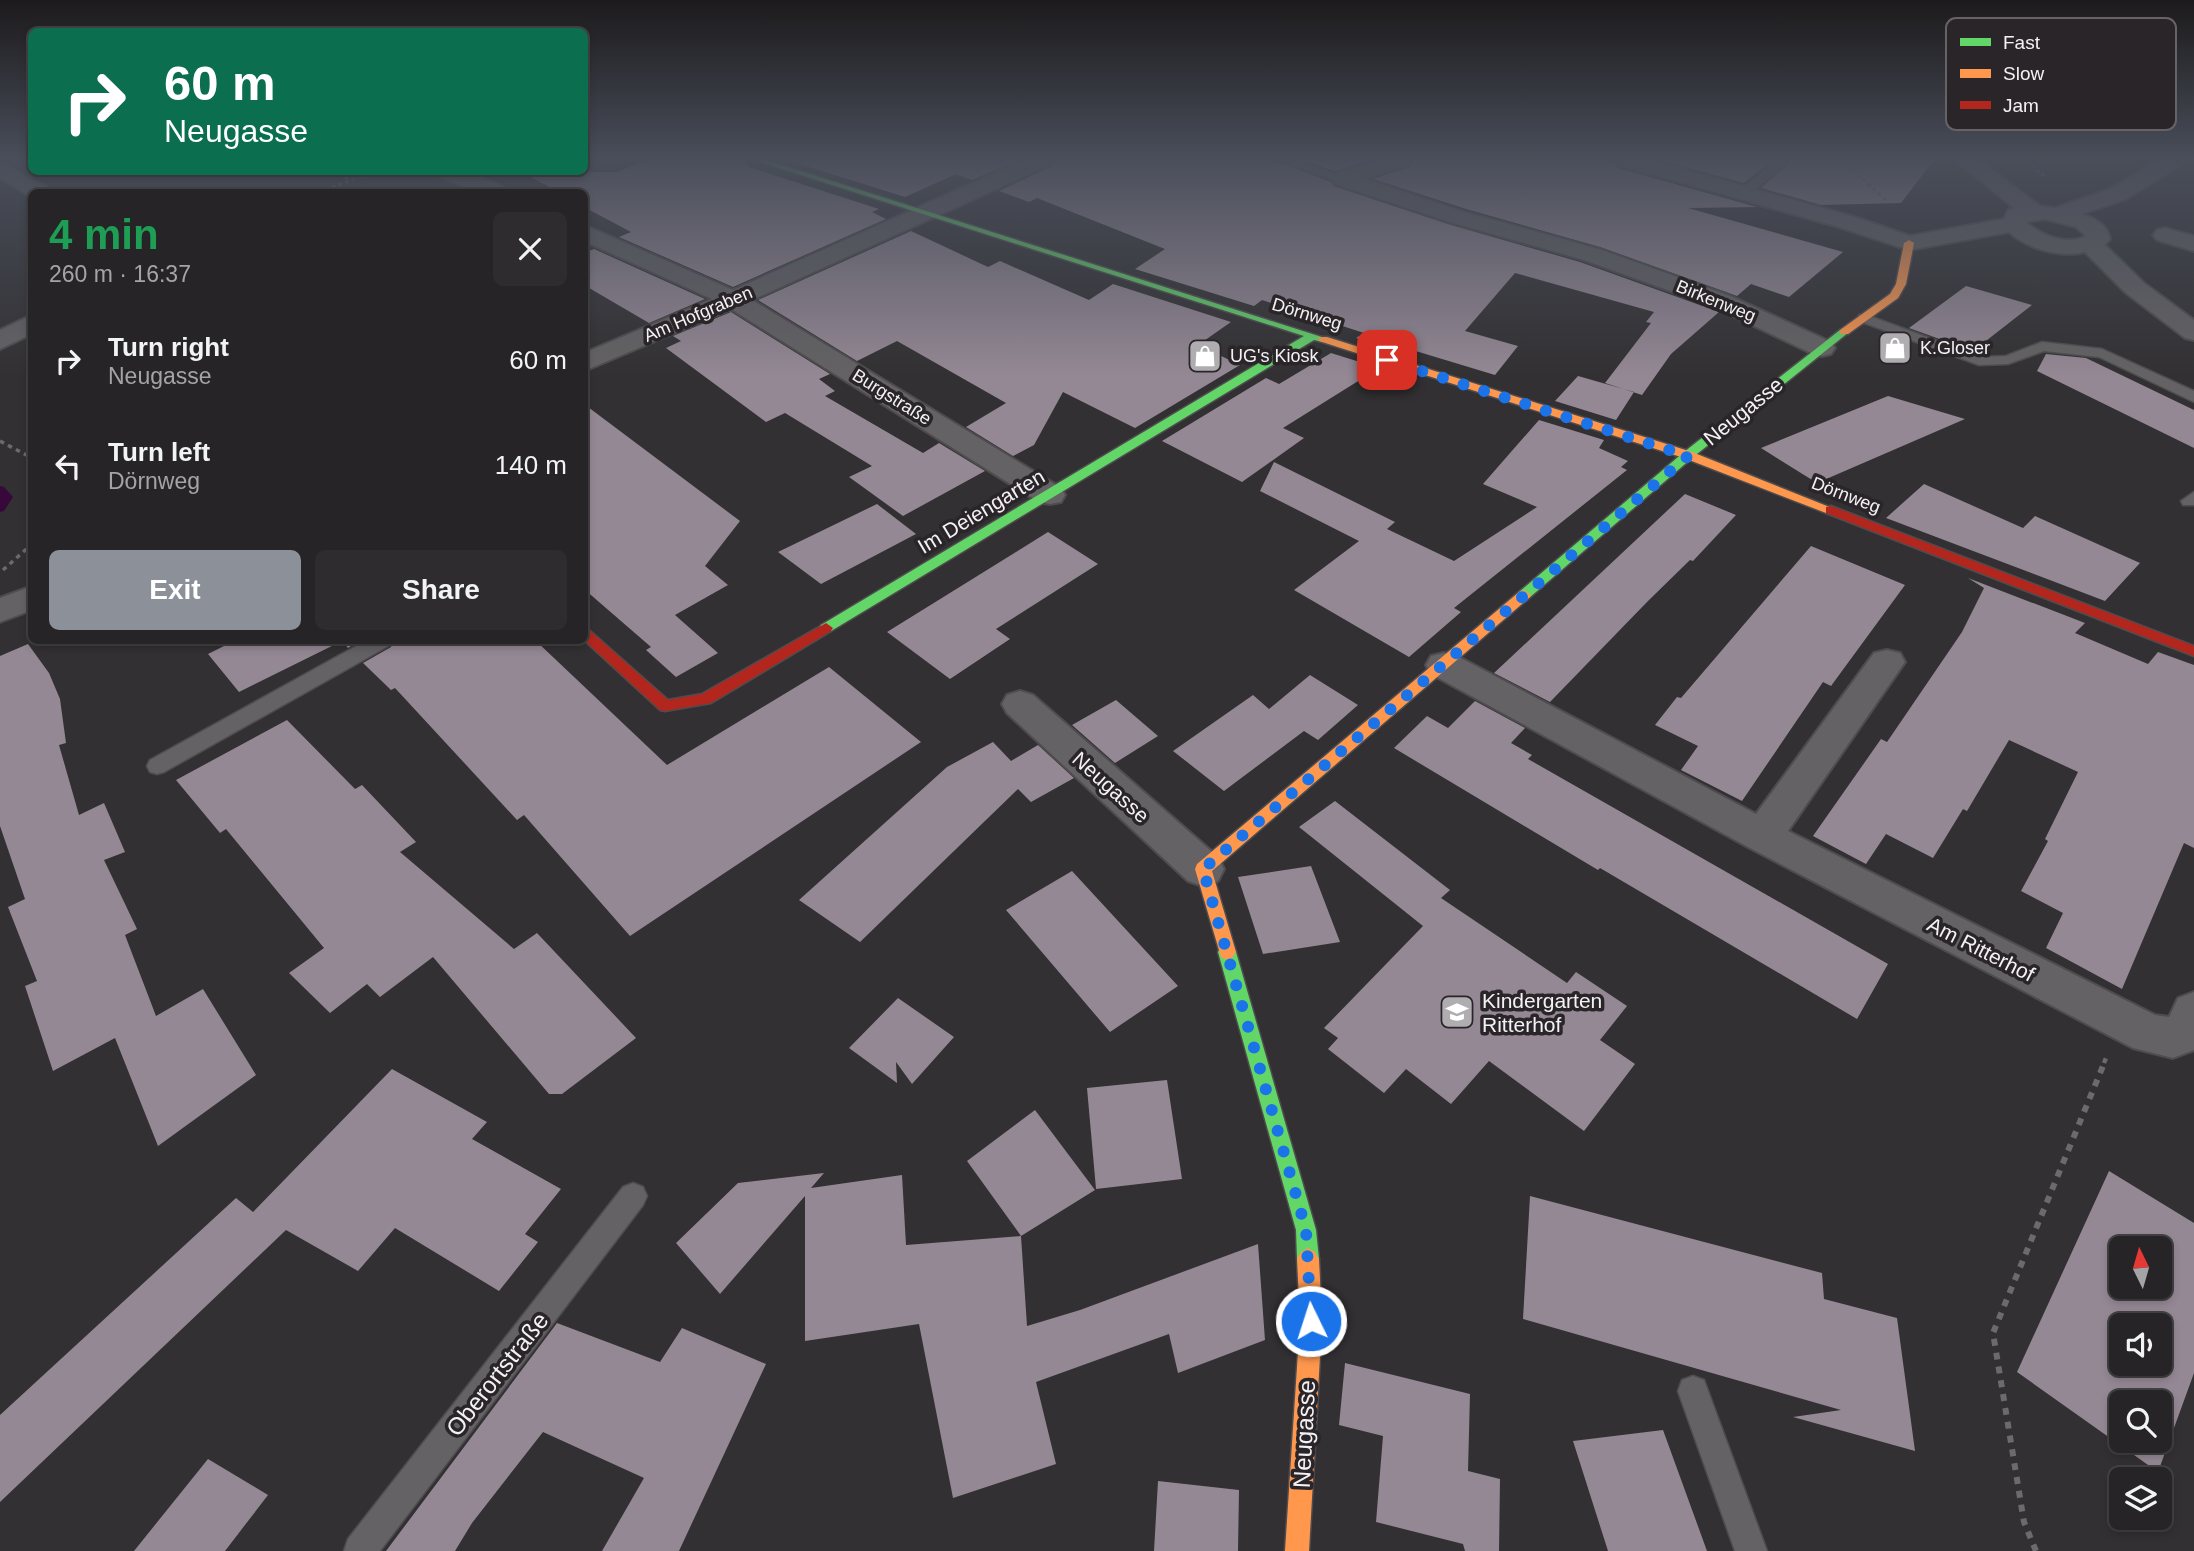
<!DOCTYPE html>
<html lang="en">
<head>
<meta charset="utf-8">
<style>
	:root { --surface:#262426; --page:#2e2c2e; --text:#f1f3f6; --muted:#a4a4a7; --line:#424143; --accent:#8c9099 }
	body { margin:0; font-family:Helvetica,sans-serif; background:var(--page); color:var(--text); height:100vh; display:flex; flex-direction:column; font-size:26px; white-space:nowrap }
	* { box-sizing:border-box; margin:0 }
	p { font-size:23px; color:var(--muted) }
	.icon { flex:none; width:38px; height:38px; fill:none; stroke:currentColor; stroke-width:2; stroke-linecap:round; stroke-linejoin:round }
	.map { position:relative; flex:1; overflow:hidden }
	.sheet { position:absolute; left:28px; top:189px; width:560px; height:455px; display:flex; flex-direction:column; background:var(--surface); border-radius:10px; box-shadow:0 4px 10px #0003,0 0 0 2px var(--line) }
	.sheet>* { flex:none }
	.top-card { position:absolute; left:28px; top:28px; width:560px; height:147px; border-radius:10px; box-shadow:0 4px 10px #0003,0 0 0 2px var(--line); background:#0b6e4f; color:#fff; overflow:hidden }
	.needle { width:46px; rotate:355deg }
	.tools { position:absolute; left:2109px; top:1236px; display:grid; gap:14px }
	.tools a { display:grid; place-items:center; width:63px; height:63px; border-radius:10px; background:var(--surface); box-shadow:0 4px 10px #0003,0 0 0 2px var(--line); font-size:35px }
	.pin { position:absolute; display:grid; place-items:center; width:60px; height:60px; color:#fff; margin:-30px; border-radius:14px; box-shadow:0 4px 10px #0006 }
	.me { position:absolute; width:77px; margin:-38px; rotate:356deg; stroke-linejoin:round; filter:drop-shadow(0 0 5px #0008) }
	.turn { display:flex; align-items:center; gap:24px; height:147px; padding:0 21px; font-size:32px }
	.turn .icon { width:91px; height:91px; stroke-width:2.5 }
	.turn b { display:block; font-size:49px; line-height:60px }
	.round { display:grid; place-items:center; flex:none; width:74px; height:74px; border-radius:10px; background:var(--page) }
	.head { display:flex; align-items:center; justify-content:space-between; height:119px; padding:0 21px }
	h1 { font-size:42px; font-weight:600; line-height:52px; color:#1e9e55 }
	.button { display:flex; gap:14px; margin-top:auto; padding:14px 21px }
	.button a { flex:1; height:80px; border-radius:10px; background:var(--accent); color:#fff; font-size:28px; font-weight:600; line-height:80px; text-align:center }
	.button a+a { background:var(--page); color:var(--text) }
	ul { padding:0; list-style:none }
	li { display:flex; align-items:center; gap:21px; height:105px; padding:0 21px }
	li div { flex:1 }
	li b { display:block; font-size:26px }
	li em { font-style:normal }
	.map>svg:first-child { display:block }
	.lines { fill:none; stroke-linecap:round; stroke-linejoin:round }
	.stream { fill:#37093a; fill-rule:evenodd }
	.building { fill:#948894; fill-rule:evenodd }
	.lane-casing { stroke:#4e4c4e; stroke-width:3 }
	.street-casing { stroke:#4e4c4e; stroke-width:4 }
	.fast-casing { stroke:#4e4c4e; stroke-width:3 }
	.slow-casing { stroke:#4e4c4e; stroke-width:3 }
	.jam-casing { stroke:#4e4c4e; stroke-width:3 }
	.path-far3 { stroke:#6c6a6c; stroke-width:2.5; stroke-dasharray:3.5 3.5; stroke-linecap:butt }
	.path-far2 { stroke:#6c6a6c; stroke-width:3.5; stroke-dasharray:4.5 4.5; stroke-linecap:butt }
	.path-far1 { stroke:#6c6a6c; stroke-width:4.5; stroke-dasharray:5 5; stroke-linecap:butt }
	.path { stroke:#6c6a6c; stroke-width:6; stroke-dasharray:7 7; stroke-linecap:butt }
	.lane { fill:#646264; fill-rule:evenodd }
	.street { fill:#646264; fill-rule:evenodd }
	.fast { fill:#63d668; fill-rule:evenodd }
	.slow { fill:#ff974d; fill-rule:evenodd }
	.jam { fill:#b3261e; fill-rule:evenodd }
	.route { stroke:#1a73e8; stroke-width:12; stroke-dasharray:0 21.6 }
	.labels { text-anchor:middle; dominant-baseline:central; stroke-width:7; stroke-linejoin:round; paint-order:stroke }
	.far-street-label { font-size:18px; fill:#f4f1f4; stroke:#292529 }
	.far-poi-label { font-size:18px; fill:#f4f1f4; stroke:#292529; text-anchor:start }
	.street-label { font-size:21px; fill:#f4f1f4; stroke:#292529 }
	.poi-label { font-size:21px; fill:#f4f1f4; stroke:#292529; text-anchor:start }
	.near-street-label { font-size:24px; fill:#f4f1f4; stroke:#292529 }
	.key { fill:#292529; stroke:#666266; stroke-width:2 }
	.key-label { font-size:19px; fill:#f4f1f4 }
</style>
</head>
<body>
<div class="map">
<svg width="2194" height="1551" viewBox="0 0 2194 1551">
	<rect width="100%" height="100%" fill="#323032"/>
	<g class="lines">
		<path class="stream" d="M 0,486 L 4,487 L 13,497 L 4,511 L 0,512 Z"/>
	</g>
	<path class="building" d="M 647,160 L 744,160 L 749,167 L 879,209 L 872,212 L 886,219 L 733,287 L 619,237 L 631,232 L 584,207 L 584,192 L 559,192 L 521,172 L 617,172 Z
		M 787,160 L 1018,160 L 972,180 L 956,174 L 905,197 Z
		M 1055,160 L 1274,160 L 1331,182 L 1334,186 L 1448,224 L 1580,262 L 1719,312 L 1671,354 L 1642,395 L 1605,383 L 1651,323 L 1646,322 L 1654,312 L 1515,273 L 1465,331 L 1518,346 L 1495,375 L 1409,349 L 1403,353 L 1356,338 L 1364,333 L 1262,300 L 1254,306 L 1135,269 L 1165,249 L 1037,198 L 1029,202 L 999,191 L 1050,167 Z
		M 1301,160 L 1371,160 L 1335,171 Z
		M 1414,160 L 1613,160 L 1618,168 L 1757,207 L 1688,208 L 1843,252 L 1789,297 L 1751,284 L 1737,296 L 1600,247 L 1466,209 L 1373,179 L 1409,167 Z
		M 1659,160 L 1773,160 L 1744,183 Z
		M 1792,160 L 1934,160 L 1901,203 L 1821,205 L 1761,188 Z
		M 911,231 L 988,267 L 1000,261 L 1089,300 L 1113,284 L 1231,322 L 1198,345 L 1240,365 L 1135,428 L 1063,392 L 1034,445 L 1013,456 L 966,427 L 1006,403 L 897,341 L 857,361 L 758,300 Z
		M 594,249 L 705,299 L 649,323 L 584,285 L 584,253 Z
		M 1966,286 L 2032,305 L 1973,351 L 1909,328 Z
		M 731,312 L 830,374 L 819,379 L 835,391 L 825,396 L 923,453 L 939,443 L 985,471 L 903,516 L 849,477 L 872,466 L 785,413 L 766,422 L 666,348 L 681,341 L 673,336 Z
		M 1331,353 L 1379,368 L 1283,428 L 1304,438 L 1242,482 L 1162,441 L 1266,378 L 1279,384 Z
		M 2046,354 L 2086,358 L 2194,410 L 2194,448 L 2037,371 Z
		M 1578,376 L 1634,392 L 1616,420 L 1555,401 Z
		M 1888,396 L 1965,419 L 1817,483 L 1761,448 Z
		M 584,404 L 740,521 L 705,566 L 728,585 L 675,615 L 718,653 L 676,677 L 646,650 L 651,647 L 584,589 Z
		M 1539,420 L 1604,440 L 1599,448 L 1628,461 L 1621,467 L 1627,470 L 1454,608 L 1461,612 L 1409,657 L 1294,590 L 1359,541 L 1260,491 L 1274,462 L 1395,522 L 1387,529 L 1454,561 L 1537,507 L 1483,484 Z
		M 1924,484 L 2023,528 L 2035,516 L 2140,563 L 2105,601 L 1886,518 Z
		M 1685,494 L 1736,515 L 1693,561 L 1690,560 L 1648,601 L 1550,702 L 1494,673 Z
		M 877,504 L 916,534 L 821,584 L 778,552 Z
		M 1048,532 L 1098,564 L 996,629 L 1010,639 L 950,679 L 887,632 Z
		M 1811,546 L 1905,585 L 1831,686 L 1823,682 L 1742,801 L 1681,770 L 1698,746 L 1655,725 L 1677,697 L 1681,698 Z
		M 1968,578 L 2085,623 L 2075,633 L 2148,664 L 2158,652 L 2194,665 L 2194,848 L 2184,843 L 2122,989 L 2046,948 L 2063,913 L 2021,891 L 2048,841 L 2045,839 L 2078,772 L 2009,740 L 1967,811 L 1963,809 L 1933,858 L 1886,834 L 1866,864 L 1813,836 L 1881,739 L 1887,742 L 1962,632 L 1984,588 Z
		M 236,640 L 361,640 L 348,648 L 342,641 L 239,692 L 208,654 Z
		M 394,640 L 535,640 L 667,765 L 829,667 L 921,742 L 630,936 L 524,815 L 517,820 L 395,688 L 391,690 L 363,663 L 391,647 Z
		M 28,644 L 49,673 L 60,699 L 66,743 L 59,745 L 79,815 L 104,803 L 125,852 L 104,860 L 137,929 L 125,935 L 156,1016 L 203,989 L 256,1075 L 158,1146 L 115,1038 L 53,1071 L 25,986 L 37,981 L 8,907 L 25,899 L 0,826 L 0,656 Z
		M 1310,675 L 1358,705 L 1318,740 L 1304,731 L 1224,791 L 1173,751 L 1253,695 L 1269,709 Z
		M 1116,700 L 1158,736 L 1115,763 L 1072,725 Z
		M 1475,701 L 1525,728 L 1511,743 L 1532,755 L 1528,759 L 1888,964 L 1857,1019 L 1600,868 L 1598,870 L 1394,748 L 1427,716 L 1448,728 Z
		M 287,720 L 355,789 L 362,785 L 416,842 L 400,852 L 514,949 L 537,933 L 636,1038 L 562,1094 L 549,1094 L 433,957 L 380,997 L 367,984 L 330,1013 L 289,973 L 324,948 L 226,829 L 220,833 L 176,780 Z
		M 993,742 L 1011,761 L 1038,745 L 1074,778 L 1031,802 L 1018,789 L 860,942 L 799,900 L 947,767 Z
		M 1335,801 L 1450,890 L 1441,898 L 1567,983 L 1576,972 L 1627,1006 L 1600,1040 L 1635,1064 L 1584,1131 L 1489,1061 L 1451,1104 L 1406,1069 L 1384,1093 L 1328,1049 L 1338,1038 L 1324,1028 L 1423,926 L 1299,827 Z
		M 1311,866 L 1340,942 L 1263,954 L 1238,877 Z
		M 1072,871 L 1178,986 L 1110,1032 L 1006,910 Z
		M 898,998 L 954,1037 L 912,1084 L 896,1062 L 897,1083 L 849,1048 Z
		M 392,1069 L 487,1122 L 472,1139 L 561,1189 L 525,1234 L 538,1242 L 499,1291 L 395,1228 L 358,1271 L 286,1230 L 0,1502 L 0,1415 L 236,1198 L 253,1212 Z
		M 1167,1080 L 1182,1179 L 1096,1189 L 1087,1088 Z
		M 1035,1110 L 1095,1190 L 1021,1236 L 967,1161 Z
		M 2109,1171 L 2194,1223 L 2194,1373 L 2158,1472 L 2017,1372 ZM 2121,1248 L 2160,1248 L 2160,1286 L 2121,1286 ZM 2121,1325 L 2160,1325 L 2160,1363 L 2121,1363 ZM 2121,1402 L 2160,1402 L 2160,1440 L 2121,1440 Z
		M 824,1173 L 811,1188 L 902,1175 L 906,1245 L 1021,1236 L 1027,1326 L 1080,1310 L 1258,1244 L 1265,1340 L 1178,1373 L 1169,1334 L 1036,1382 L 1056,1464 L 953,1498 L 919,1324 L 805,1341 L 805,1196 L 720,1294 L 676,1243 L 738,1183 Z
		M 1530,1196 L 1822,1273 L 1824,1299 L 1897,1318 L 1915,1451 L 1793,1417 L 1841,1410 L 1523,1319 Z
		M 557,1323 L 660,1362 L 682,1328 L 766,1364 L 679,1551 L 602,1551 L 644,1478 L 543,1432 L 472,1523 L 455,1551 L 386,1551 Z
		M 1345,1363 L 1470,1394 L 1468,1471 L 1500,1479 L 1499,1551 L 1465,1551 L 1463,1544 L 1376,1522 L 1383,1436 L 1339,1425 Z
		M 1663,1430 L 1707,1551 L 1608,1551 L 1573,1441 Z
		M 208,1459 L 268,1495 L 225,1551 L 134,1551 Z
		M 1158,1481 L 1239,1490 L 1238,1551 L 1154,1551 Z"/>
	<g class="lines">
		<defs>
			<path id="lane" d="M 1277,160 L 1294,160 L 1349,179 L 1339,182 Z
				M 1777,160 L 1790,160 L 1748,196 L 1740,196 L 1740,190 Z
				M 1864,314 L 1981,357 L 2006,356 L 2042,342 L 2102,349 L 2194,391 L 2194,402 L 2099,357 L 2044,351 L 2008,364 L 1979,365 L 1859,321 L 1859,315 Z
				M 2194,492 L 2194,505 L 2183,505 L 2181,501 Z
				M 367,640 L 392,640 L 390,645 L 164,772 L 157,774 L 150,772 L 147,766 L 150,760 Z
				M 633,1183 L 643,1187 L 647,1196 L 643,1205 L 380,1551 L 344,1551 L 348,1539 L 623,1187 Z
				M 1693,1376 L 1704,1380 L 1767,1551 L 1735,1551 L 1678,1391 L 1682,1380 Z"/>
			<path id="street" d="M 1024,160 L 1052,160 L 1049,165 L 752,300 L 1061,488 L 1065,495 L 1061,502 L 1050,504 L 1039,502 L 731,309 L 584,371 L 584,353 L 712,299 L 584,241 L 584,225 L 733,290 Z
				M 1379,160 L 1411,160 L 1408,165 L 1365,179 L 1465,212 L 1599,249 L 1728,295 L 1831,342 L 1835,348 L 1831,354 L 1822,356 L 1813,354 L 1710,305 L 1581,259 L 1449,222 L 1335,184 L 1332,179 L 1335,174 Z
				M 1616,160 L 1650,160 L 1855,217 L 1910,236 L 2004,219 L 2008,210 L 2014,208 L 1955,160 L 1979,160 L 2040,206 L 2055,208 L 2110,189 L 2158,160 L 2184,160 L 2181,165 L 2126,199 L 2081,214 C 2093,217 2108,225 2110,239 L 2105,245 L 2144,283 L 2194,320 L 2194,340 L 2185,338 L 2126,293 L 2085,252 C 2061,258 2028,249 2009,232 L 1909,250 L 1839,227 L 1619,165 ZM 2045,219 L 2076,227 L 2086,236 C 2067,246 2041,235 2026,222 Z
				M 0,162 L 47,187 L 50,192 L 32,192 L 31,197 L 0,178 Z
				M 438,172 L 467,172 L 504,187 L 507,192 L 478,192 L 441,177 Z
				M 2165,228 L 2194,236 L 2194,251 L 2157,240 L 2153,235 L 2157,230 Z
				M 32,315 L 32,334 L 0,349 L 0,330 Z
				M 32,586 L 32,610 L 0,622 L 0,598 Z
				M 1887,650 L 1900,653 L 1905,662 L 1788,831 L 2155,1015 L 2169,1017 L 2178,998 L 2194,992 L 2194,1050 L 2173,1058 L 2133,1048 L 1748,847 L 1431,674 L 1426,665 L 1431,656 L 1444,653 L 1457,656 L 1756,814 L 1874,653 Z
				M 1020,691 L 1033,695 L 1218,857 L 1224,869 L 1218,881 L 1203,886 L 1188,881 L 1007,713 L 1002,704 L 1007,695 Z"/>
			<path id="fast" d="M 754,160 L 766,160 L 1328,339 L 1323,342 L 1314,340 L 831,631 L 821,631 L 819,628 L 821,625 L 1304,336 Z
				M 1840,330 L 1849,332 L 1692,458 L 1529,598 L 1519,598 L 1517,595 L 1519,592 L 1684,452 Z
				M 1227,944 L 1233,947 L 1236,952 L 1316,1230 L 1319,1259 L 1315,1266 L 1308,1270 L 1301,1266 L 1297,1259 L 1296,1230 L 1218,952 L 1221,947 Z"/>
			<path id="slow" d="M 1909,240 L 1914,243 L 1906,284 L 1898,298 L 1848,334 L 1840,334 L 1840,330 L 1890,294 L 1896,284 L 1904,243 Z
				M 1319,337 L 1327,337 L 1692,452 L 1837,510 L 1836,513 L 1826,513 L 1684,458 L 1319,341 Z
				M 1524,590 L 1531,595 L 1529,598 L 1212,871 L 1236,952 L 1233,957 L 1227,960 L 1221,957 L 1195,869 L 1197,864 L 1519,592 Z
				M 1308,1248 L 1315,1252 L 1319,1259 L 1322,1321 L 1309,1551 L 1285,1551 L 1300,1321 L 1297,1259 L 1301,1252 Z"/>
			<path id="jam" d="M 1831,506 L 2194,646 L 2194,656 L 1826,513 L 1826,507 Z
				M 826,623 L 833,628 L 831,631 L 711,703 L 665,711 L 660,710 L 584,640 L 584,628 L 589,630 L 668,700 L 702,694 Z"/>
		</defs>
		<use href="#lane" class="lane-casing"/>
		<use href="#street" class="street-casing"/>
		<use href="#fast" class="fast-casing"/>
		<use href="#slow" class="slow-casing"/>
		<use href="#jam" class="jam-casing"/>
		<path class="path-far3" d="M 1842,160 L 1888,202
			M 2026,160 L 2046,178
			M 332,172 L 350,180
			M 319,192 L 373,172"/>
		<path class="path-far2" d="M 0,441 L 32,458
			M 3,570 L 32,544"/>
		<path class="path-far1" d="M 2104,1063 L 2106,1058"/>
		<path class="path" d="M 2036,1551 L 2024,1522 L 1993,1333 L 2105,1061"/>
		<use href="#lane" class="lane"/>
		<use href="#street" class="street"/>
		<use href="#fast" class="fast"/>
		<use href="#slow" class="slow"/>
		<use href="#jam" class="jam"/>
	</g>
	<linearGradient id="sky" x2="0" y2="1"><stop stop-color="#1c1a1c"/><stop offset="0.42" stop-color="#494e5a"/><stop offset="1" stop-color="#494e5a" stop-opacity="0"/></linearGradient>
	<rect width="2194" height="377" fill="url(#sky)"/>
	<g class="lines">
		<path class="route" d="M 1311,1321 L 1306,1230 L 1203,869 L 1688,456 L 1387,360"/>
	</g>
	<defs>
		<symbol id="shop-square" viewBox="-11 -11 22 22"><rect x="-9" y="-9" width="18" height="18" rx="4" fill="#b0adb0" stroke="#292529"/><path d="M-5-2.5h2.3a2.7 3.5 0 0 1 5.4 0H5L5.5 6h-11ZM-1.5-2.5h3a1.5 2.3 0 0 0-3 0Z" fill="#fff"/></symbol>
		<symbol id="school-square" viewBox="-11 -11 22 22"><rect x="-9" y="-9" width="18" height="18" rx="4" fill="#b0adb0" stroke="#292529"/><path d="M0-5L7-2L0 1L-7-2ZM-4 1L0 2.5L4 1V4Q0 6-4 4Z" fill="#fff"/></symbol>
	</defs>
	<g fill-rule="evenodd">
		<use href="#shop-square" x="1876" y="329" width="38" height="38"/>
		<use href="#shop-square" x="1186" y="337" width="38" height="38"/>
		<use href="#school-square" x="1438" y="993" width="38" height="38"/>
	</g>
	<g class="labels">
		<g class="far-street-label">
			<text transform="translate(1716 301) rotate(22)">Birkenweg</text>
			<text transform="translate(698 314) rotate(-23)">Am Hofgraben</text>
			<text transform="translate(1307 314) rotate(17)">Dörnweg</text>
			<text transform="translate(892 397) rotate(32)">Burgstraße</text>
			<text transform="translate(1846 495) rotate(21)">Dörnweg</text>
		</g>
		<g class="far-poi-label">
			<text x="1920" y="348">K.Gloser</text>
			<text x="1230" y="356">UG's Kiosk</text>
		</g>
		<g class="street-label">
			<text transform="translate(1743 411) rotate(-39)">Neugasse</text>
			<text transform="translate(981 511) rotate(-31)">Im Deiengarten</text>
			<text transform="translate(1111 787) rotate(42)">Neugasse</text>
			<text transform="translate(1981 949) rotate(27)">Am Ritterhof</text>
		</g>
		<g class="poi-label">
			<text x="1482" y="1000">Kindergarten<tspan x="1482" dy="24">Ritterhof</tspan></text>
		</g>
		<g class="near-street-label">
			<text transform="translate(497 1374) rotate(-52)">Oberortstraße</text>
			<text transform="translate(1304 1434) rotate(-87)">Neugasse</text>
		</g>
	</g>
	<rect x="1946" y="18" width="230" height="112" rx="10" class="key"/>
	<rect x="1960" y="38" width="31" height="8" fill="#63d668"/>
	<rect x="1960" y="69" width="31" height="9" fill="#ff974d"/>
	<rect x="1960" y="101" width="31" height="8" fill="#b3261e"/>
	<g class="key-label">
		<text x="2003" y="49">Fast</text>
		<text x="2003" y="80">Slow</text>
		<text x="2003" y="112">Jam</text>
	</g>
</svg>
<div class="tools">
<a><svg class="needle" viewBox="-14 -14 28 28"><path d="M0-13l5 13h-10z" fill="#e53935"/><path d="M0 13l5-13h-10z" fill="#a4a4a7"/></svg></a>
<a><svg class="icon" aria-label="sound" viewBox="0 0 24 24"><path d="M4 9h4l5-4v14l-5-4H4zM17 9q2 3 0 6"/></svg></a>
<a><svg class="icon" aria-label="search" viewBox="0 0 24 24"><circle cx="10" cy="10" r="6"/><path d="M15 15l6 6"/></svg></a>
<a><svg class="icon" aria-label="layers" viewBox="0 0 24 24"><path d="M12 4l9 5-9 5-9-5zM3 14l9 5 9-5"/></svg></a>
</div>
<div class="pin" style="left:1387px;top:360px;background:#d93025"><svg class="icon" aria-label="arrive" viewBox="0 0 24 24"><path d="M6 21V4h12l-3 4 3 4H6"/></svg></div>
<svg class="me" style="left:1311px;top:1321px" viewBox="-20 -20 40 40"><circle r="17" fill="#1a73e8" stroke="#fff" stroke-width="3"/><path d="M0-11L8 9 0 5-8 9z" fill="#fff"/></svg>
<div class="top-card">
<div class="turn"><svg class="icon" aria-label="right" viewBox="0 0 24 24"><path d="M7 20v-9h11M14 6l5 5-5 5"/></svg><div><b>60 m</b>Neugasse</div></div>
</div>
<section class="sheet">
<div class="head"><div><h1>4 min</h1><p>260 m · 16:37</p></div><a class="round"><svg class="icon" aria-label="close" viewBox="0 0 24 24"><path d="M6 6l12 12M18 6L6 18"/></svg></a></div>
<ul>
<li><svg class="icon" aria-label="right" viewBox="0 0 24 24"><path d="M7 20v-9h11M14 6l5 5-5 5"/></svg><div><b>Turn right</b><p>Neugasse</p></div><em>60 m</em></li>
<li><svg class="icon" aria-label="left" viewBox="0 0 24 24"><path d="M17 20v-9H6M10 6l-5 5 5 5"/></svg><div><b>Turn left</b><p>Dörnweg</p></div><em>140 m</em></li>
</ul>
<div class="button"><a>Exit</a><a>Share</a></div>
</section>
</div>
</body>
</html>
